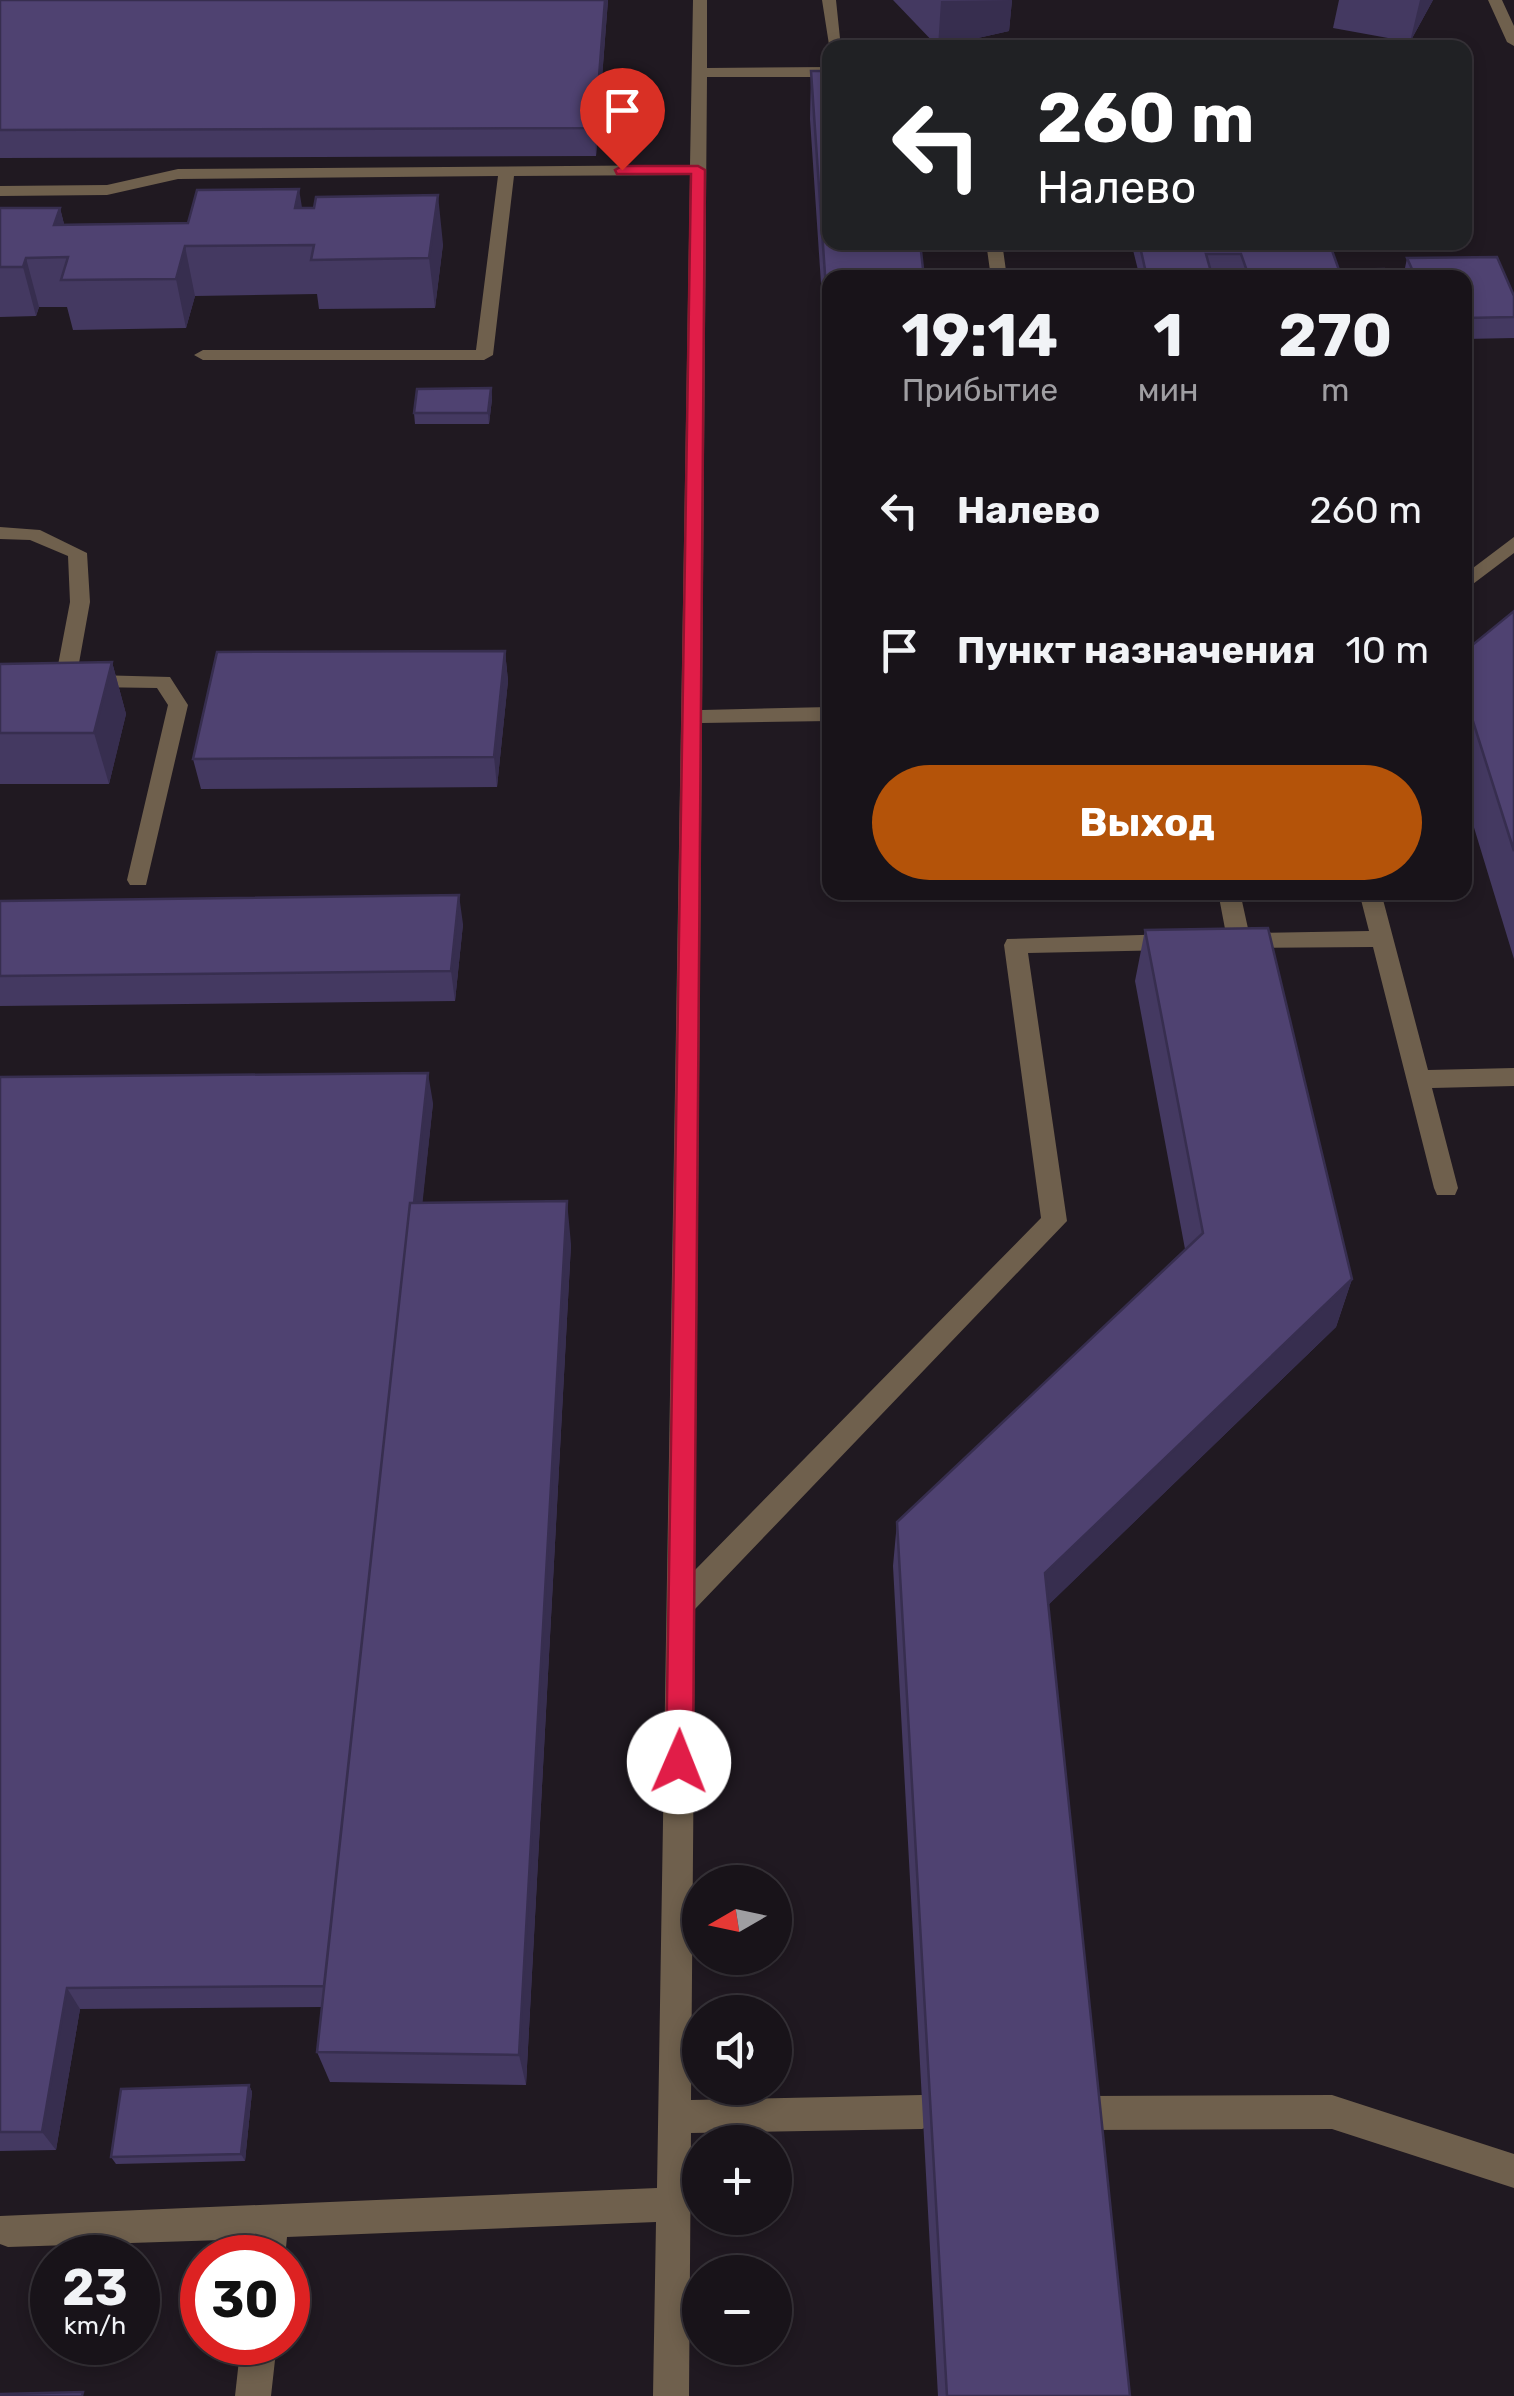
<!DOCTYPE html>
<html lang="ru">
<head>
<meta charset="utf-8">
<style>
	:root { --surface:#181319; --page:#211c22; --text:#f1f3f6; --muted:#9f9ea2; --line:#363238; --accent:#b45309 }
	body { margin:0; font-family:Rubik,sans-serif; background:var(--page); color:var(--text); height:100vh; display:flex; flex-direction:column; font-size:38px; white-space:nowrap }
	* { box-sizing:border-box; margin:0 }
	p { font-size:32px; color:var(--muted) }
	.icon { flex:none; width:55px; height:55px; fill:none; stroke:currentColor; stroke-width:2; stroke-linecap:round; stroke-linejoin:round }
	.map { position:relative; flex:1; overflow:hidden }
	.drawer { position:absolute; left:822px; top:270px; width:650px; height:630px; display:flex; flex-direction:column; background:var(--surface); border-radius:20px; box-shadow:0 5px 15px #0003,0 0 0 2px var(--line) }
	.drawer>* { flex:none }
	.hud { position:absolute; left:822px; top:40px; width:650px; height:210px; border-radius:20px; box-shadow:0 5px 15px #0003,0 0 0 2px var(--line); background:#202124; color:#fff; overflow:hidden }
	.needle { width:65px; rotate:261deg }
	.tools { position:absolute; left:682px; top:1865px; display:grid; gap:20px }
	.tools a { display:grid; place-items:center; width:110px; height:110px; border-radius:50%; background:var(--surface); box-shadow:0 5px 15px #0003,0 0 0 2px var(--line); font-size:50px }
	.speed { position:absolute; left:30px; top:2235px; display:flex; gap:20px; font-size:50px; font-weight:700; text-align:center }
	.speed>* { display:grid; place-content:center; width:130px; height:130px; border-radius:50%; background:var(--surface); box-shadow:0 5px 15px #0003,0 0 0 2px var(--line); line-height:1 }
	.speed small { font-size:25px; font-weight:400 }
	.speed .limit { border:15px solid #d22; background:#fff; color:#111 }
	.pin { position:absolute; display:grid; place-items:center; width:85px; height:85px; color:#fff; margin:-102px -42px; border-radius:50% 50% 50% 0; rotate:-45deg; box-shadow:0 0 10px #0007 }
	.pin .icon { rotate:45deg }
	.me { position:absolute; width:110px; margin:-55px; rotate:1deg; stroke-linejoin:round; filter:drop-shadow(0 0 8px #0008) }
	.turn { display:flex; align-items:center; gap:35px; height:210px; padding:0 50px; font-size:45px }
	.turn .icon { width:130px; height:130px; stroke-width:2.5 }
	.turn b { display:block; font-size:70px; line-height:85px }
	.eta { display:flex; justify-content:space-evenly; align-items:center; height:170px; text-align:center }
	.eta b { font-size:60px; font-weight:700; line-height:70px }
	.cta { display:flex; gap:20px; margin-top:auto; padding:20px 50px }
	.cta a { flex:1; height:115px; border-radius:60px; background:var(--accent); color:#fff; font-size:40px; font-weight:700; line-height:115px; text-align:center }
	ul { padding:0; list-style:none }
	li { display:flex; align-items:center; gap:30px; height:140px; padding:0 50px }
	li div { flex:1 }
	li b { display:block; font-size:38px }
	li em { font-style:normal }
	.map>svg:first-child { display:block }
	.lines { fill:none; stroke-linecap:round; stroke-linejoin:round }
	.minor { fill:#6f604d; fill-rule:evenodd }
	.wall { fill:#443961 }
	.shaded-wall { fill:#372e4f }
	.building { fill:#4f4271; stroke:#372e4f; stroke-width:2.5 }
	.route { fill:#e11d48; stroke:#92132f; stroke-width:2.5 }
</style>
</head>
<body>
<div class="map">
<svg width="1514" height="2396" viewBox="0 0 1514 2396">
	<rect width="100%" height="100%" fill="#201921"/>
	<g class="lines">
		<path class="minor" d="M 693,0 L 707,0 L 707,68 L 830,67 L 830,77 L 707,77 L 702,710 L 830,707 L 830,721 L 702,723 L 695,1570 L 1041,1218 L 1004,945 L 1007,939 L 1174,934 L 1185,942 L 1174,950 L 1028,953 L 1067,1221 L 695,1609 L 691,2100 L 922,2095 L 934,2100 L 939,2112 L 934,2124 L 922,2129 L 691,2133 L 689,2396 L 653,2396 L 656,2222 L 287,2237 L 285,2258 L 251,2258 L 253,2239 L 8,2247 L 0,2244 L 0,2216 L 657,2188 L 690,175 L 514,176 L 493,355 L 484,360 L 203,360 L 194,355 L 203,350 L 476,350 L 498,176 L 178,179 L 107,195 L 0,196 L 0,186 L 107,185 L 178,169 L 690,165 Z
			M 822,0 L 836,0 L 841,48 L 830,48 L 830,51 Z
			M 1488,0 L 1502,0 L 1514,26 L 1514,46 L 1507,42 Z
			M 986,242 L 1002,242 L 1007,278 L 991,278 Z
			M 0,527 L 40,530 L 87,553 L 90,602 L 79,663 L 95,675 L 170,677 L 188,705 L 146,885 L 130,885 L 127,880 L 168,705 L 157,688 L 90,687 L 61,670 L 58,665 L 70,602 L 68,556 L 30,540 L 0,539 Z
			M 1514,537 L 1514,553 L 1465,590 L 1465,574 Z
			M 1218,892 L 1240,892 L 1249,933 L 1369,931 L 1359,892 L 1381,892 L 1428,1070 L 1514,1068 L 1514,1086 L 1432,1088 L 1458,1188 L 1455,1195 L 1437,1195 L 1434,1188 L 1373,947 L 1211,948 L 1208,942 L 1211,936 L 1226,934 Z
			M 1332,2095 L 1514,2154 L 1514,2188 L 1332,2129 L 1086,2130 L 1074,2125 L 1069,2113 L 1074,2101 L 1086,2096 Z
			M 241,2342 L 277,2342 L 271,2396 L 235,2396 Z"/>
	</g>
	<path class="wall" d="M 0,0 L 608,0 L 596,156 L 0,158 Z
		M 893,0 L 1012,0 L 1009,31 L 938,47 Z
		M 1339,0 L 1433,0 L 1410,42 L 1333,28 Z
		M 811,71 L 830,278 L 830,418 L 810,119 Z
		M 0,208 L 60,208 L 64,224 L 188,223 L 302,208 L 443,244 L 435,308 L 319,309 L 317,294 L 195,296 L 186,328 L 73,330 L 67,307 L 39,307 L 36,316 L 0,317 Z
		M 1131,242 L 1417,242 L 1415,251 L 1332,252 L 1339,270 L 1386,278 L 1239,278 L 1238,274 L 1211,275 L 1210,278 L 1140,278 Z
		M 1497,257 L 1514,296 L 1514,338 L 1465,339 L 1465,278 L 1403,278 L 1407,258 Z
		M 491,388 L 492,399 L 489,424 L 415,424 L 414,413 Z
		M 1514,611 L 1514,959 L 1465,798 L 1465,651 Z
		M 505,651 L 508,681 L 497,787 L 201,789 L 193,759 Z
		M 112,662 L 126,714 L 109,784 L 0,784 L 0,664 Z
		M 0,901 L 463,924 L 455,1001 L 0,1006 Z
		M 1145,930 L 1352,1279 L 1336,1327 L 1048,1605 L 1130,2396 L 938,2396 L 893,1566 L 897,1522 L 1185,1249 L 1135,981 Z
		M 0,1077 L 433,1103 L 422,1203 L 571,1244 L 526,2085 L 330,2082 L 317,2052 L 322,2007 L 80,2009 L 56,2150 L 0,2151 Z
		M 249,2085 L 252,2092 L 245,2161 L 116,2164 L 111,2157 Z"/>
	<path class="shaded-wall" d="M 605,0 L 608,0 L 596,156 L 595,128 Z
		M 1012,0 L 1009,31 L 938,47 L 941,1 Z
		M 1420,0 L 1433,0 L 1410,42 Z
		M 299,189 L 307,238 L 295,208 Z
		M 438,195 L 443,244 L 435,308 L 429,258 Z
		M 60,208 L 72,257 L 54,225 Z
		M 185,246 L 195,296 L 186,328 L 176,279 Z
		M 26,258 L 39,307 L 36,316 L 23,267 Z
		M 491,388 L 492,399 L 489,424 L 488,413 Z
		M 505,651 L 508,681 L 497,787 L 494,757 Z
		M 112,662 L 126,714 L 109,784 L 94,733 Z
		M 459,895 L 463,924 L 455,1001 L 451,971 Z
		M 428,1073 L 433,1103 L 338,2006 L 329,1985 Z
		M 567,1201 L 571,1244 L 526,2085 L 519,2055 Z
		M 1352,1279 L 1336,1327 L 1036,1617 L 1045,1573 Z
		M 67,1988 L 80,2009 L 56,2150 L 42,2132 Z
		M 249,2085 L 252,2092 L 245,2161 L 241,2154 Z"/>
	<path class="building" d="M 0,0 L 605,0 L 595,128 L 0,130 Z
		M 811,71 L 830,71 L 830,242 L 920,242 L 924,278 L 830,278 L 830,347 Z
		M 299,189 L 295,208 L 314,208 L 316,197 L 438,195 L 429,258 L 311,260 L 314,245 L 185,246 L 176,279 L 61,280 L 68,257 L 26,258 L 23,267 L 0,267 L 0,208 L 60,208 L 54,225 L 188,223 L 197,190 Z
		M 1139,242 L 1329,242 L 1339,270 L 1384,269 L 1386,278 L 1294,278 L 1293,273 L 1248,274 L 1241,254 L 1206,254 L 1211,272 L 1146,273 Z
		M 1497,257 L 1514,296 L 1514,317 L 1465,318 L 1465,278 L 1416,278 L 1407,258 Z
		M 491,388 L 488,413 L 414,413 L 417,389 Z
		M 1514,611 L 1514,851 L 1465,696 L 1465,651 Z
		M 505,651 L 494,757 L 193,759 L 217,652 Z
		M 112,662 L 94,733 L 0,733 L 0,664 Z
		M 459,895 L 451,971 L 0,976 L 0,901 Z
		M 1268,928 L 1352,1279 L 1045,1573 L 1130,2396 L 947,2396 L 897,1522 L 1203,1233 L 1145,930 Z
		M 428,1073 L 414,1203 L 410,1203 L 324,1986 L 67,1988 L 42,2132 L 0,2132 L 0,1077 Z
		M 567,1201 L 519,2055 L 317,2052 L 410,1203 Z
		M 249,2085 L 241,2154 L 111,2157 L 121,2089 Z
		M 83,2392 L 82,2396 L 0,2396 L 0,2394 Z"/>
	<path class="route" d="M 622,166 L 698,166 L 705,170 L 693,1762 L 689,1771 L 679,1775 L 670,1771 L 666,1762 L 691,174 L 617,174 L 615,170 Z"/>
</svg>
<div class="tools">
<a><svg class="needle" viewBox="-14 -14 28 28"><path d="M0-13l5 13h-10z" fill="#e53935"/><path d="M0 13l5-13h-10z" fill="#9f9ea2"/></svg></a>
<a><svg class="icon" aria-label="sound" viewBox="0 0 24 24"><path d="M4 9h4l5-4v14l-5-4H4zM17 9q2 3 0 6"/></svg></a>
<a>+</a>
<a>−</a>
</div>
<div class="speed"><div>23<small>km/h</small></div><div class="limit">30</div></div>
<div class="pin" style="left:622px;top:170px;background:#d93025"><svg class="icon" aria-label="arrive" viewBox="0 0 24 24"><path d="M6 21V4h12l-3 4 3 4H6"/></svg></div>
<svg class="me" style="left:679px;top:1762px" viewBox="-20 -20 40 40"><circle r="19" fill="#fff"/><path d="M0-13L10 11 0 6-10 11z" fill="#e11d48"/></svg>
<div class="hud">
<div class="turn"><svg class="icon" aria-label="left" viewBox="0 0 24 24"><path d="M17 20v-9H6M10 6l-5 5 5 5"/></svg><div><b>260 m</b>Налево</div></div>
</div>
<section class="drawer">
<div class="eta">
<div><b>19:14</b><p>Прибытие</p></div>
<div><b>1</b><p>мин</p></div>
<div><b>270</b><p>m</p></div>
</div>
<ul>
<li><svg class="icon" aria-label="left" viewBox="0 0 24 24"><path d="M17 20v-9H6M10 6l-5 5 5 5"/></svg><div><b>Налево</b></div><em>260 m</em></li>
<li><svg class="icon" aria-label="arrive" viewBox="0 0 24 24"><path d="M6 21V4h12l-3 4 3 4H6"/></svg><div><b>Пункт назначения</b></div><em>10 m</em></li>
</ul>
<div class="cta"><a>Выход</a></div>
</section>
</div>
</body>
</html>
